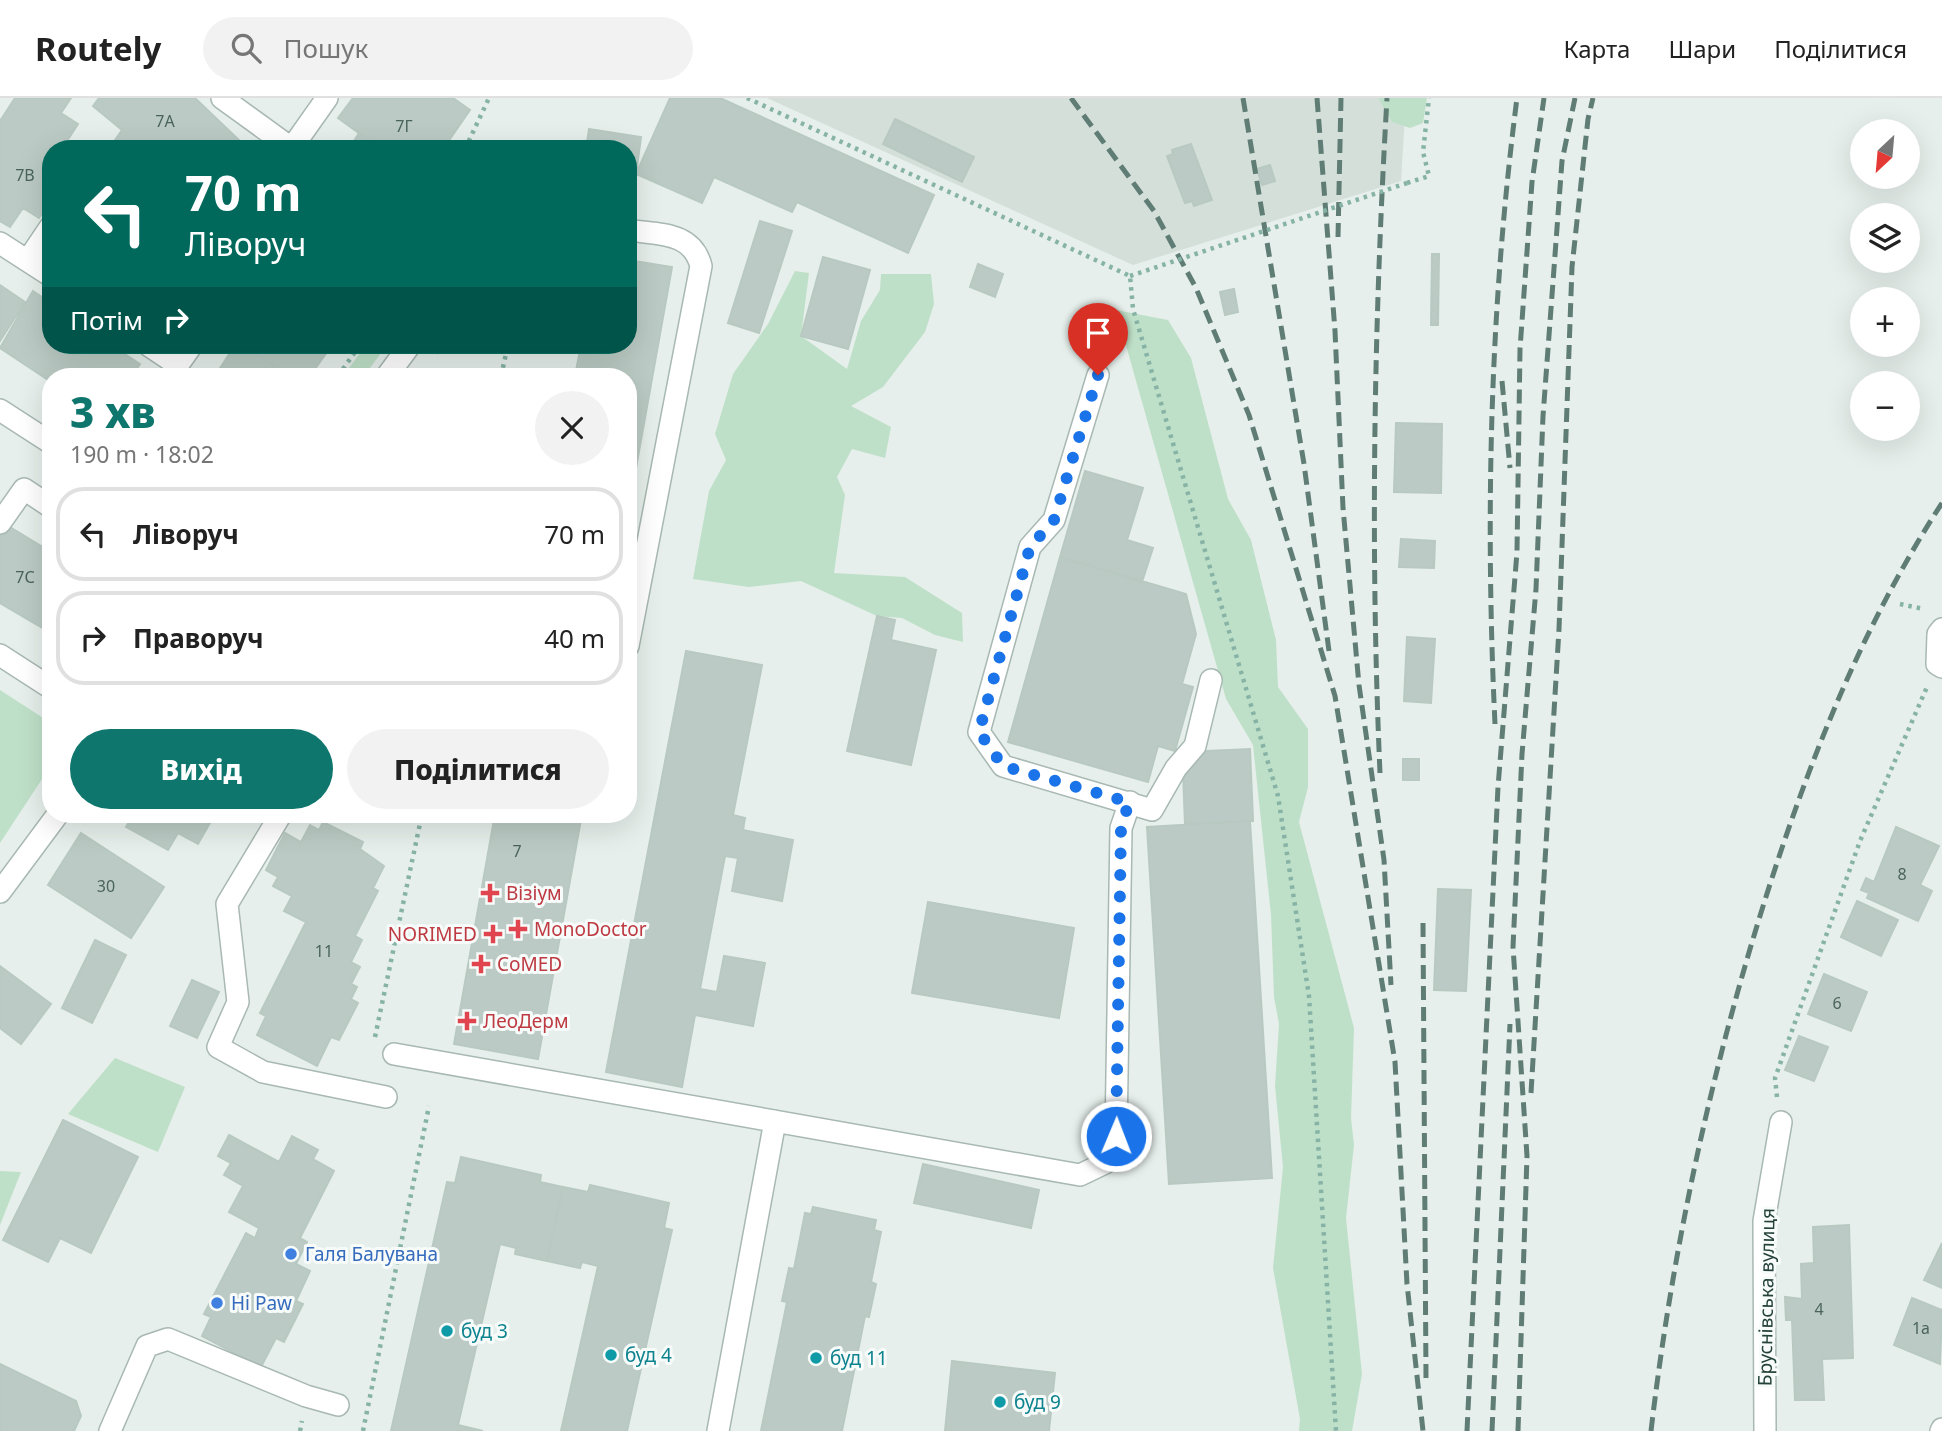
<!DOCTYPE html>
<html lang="uk">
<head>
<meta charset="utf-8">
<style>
	:root { --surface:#fff; --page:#f2f2f2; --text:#222; --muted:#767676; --line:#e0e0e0; --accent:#0f766e }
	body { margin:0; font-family:"Noto Sans",sans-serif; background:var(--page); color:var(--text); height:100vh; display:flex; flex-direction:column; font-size:26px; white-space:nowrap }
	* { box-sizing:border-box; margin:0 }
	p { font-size:23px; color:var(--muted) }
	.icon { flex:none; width:38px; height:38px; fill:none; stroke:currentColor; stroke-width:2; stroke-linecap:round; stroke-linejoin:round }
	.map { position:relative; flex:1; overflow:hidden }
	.drawer { position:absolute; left:42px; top:270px; width:595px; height:455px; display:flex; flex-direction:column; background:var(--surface); border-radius:28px; box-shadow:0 7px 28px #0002 }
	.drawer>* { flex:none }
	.hud { position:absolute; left:42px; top:42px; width:595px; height:214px; border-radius:28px; box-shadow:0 7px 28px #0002; background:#00695c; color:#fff; overflow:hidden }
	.needle { width:46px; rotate:206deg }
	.buttons { position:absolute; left:1850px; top:21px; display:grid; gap:14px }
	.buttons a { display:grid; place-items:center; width:70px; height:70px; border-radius:50%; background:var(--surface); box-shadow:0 7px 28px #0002; font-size:35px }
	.pin { position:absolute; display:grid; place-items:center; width:60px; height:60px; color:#fff; margin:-72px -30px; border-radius:50% 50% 50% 0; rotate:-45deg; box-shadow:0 0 7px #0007 }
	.pin .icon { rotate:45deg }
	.me { position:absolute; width:77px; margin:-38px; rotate:1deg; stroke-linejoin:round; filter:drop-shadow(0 0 5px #0008) }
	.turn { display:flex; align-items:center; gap:24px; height:147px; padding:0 28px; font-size:32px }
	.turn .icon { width:91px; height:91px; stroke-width:2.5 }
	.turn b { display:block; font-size:49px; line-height:60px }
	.then { display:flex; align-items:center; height:66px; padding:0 28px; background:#0003; gap:14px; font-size:26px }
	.round { display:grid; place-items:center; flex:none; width:74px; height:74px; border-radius:37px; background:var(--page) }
	.head { display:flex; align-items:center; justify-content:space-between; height:119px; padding:0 28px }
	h1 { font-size:42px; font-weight:800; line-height:52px; color:var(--accent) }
	.action { display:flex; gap:14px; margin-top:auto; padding:14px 28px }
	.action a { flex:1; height:80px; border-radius:42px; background:var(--accent); color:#fff; font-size:28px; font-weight:800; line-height:80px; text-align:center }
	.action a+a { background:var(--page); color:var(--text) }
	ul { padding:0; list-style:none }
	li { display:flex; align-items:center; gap:21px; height:94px; margin:0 14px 10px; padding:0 14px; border:4px solid var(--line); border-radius:28px }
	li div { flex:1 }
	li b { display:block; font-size:26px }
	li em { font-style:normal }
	header { display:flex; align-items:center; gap:42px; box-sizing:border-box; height:98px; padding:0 35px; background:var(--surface); border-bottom:2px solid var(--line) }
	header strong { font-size:33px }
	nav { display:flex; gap:38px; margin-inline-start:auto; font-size:24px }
	.search { width:490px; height:63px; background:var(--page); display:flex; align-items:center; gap:18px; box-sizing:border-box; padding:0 24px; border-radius:38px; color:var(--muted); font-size:26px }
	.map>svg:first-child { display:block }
	.built { fill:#d4dfda }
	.green { fill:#bfe0c8 }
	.building { fill:#bbcac4; stroke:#b8c9c2; stroke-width:2 }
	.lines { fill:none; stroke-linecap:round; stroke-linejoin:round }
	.minor-casing { stroke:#a8b8b2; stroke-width:24 }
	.path { stroke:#86b3a5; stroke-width:4.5; stroke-dasharray:3.5 5; stroke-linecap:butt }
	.minor { stroke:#fff; stroke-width:21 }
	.rail { stroke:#5f7d75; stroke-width:5; stroke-dasharray:14 7; stroke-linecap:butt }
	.path-bridge { stroke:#86b3a5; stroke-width:4.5; stroke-dasharray:3.5 5; stroke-linecap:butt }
	.route { stroke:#1a73e8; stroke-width:12; stroke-dasharray:0 21.6 }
	.health-dot { fill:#e0444e; stroke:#f7fbf9; stroke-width:2.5 }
	.shop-dot { fill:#3f7fe0; stroke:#f7fbf9; stroke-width:2.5 }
	.culture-dot { fill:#0f9aa8; stroke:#f7fbf9; stroke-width:2.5 }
	.labels { text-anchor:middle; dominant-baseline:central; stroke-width:6; stroke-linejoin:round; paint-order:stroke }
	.number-label { font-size:16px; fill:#4a645c }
	.health-label { font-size:19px; fill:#be3a42; stroke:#f7fbf9; text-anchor:start }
	.shop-label { font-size:19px; fill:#366cbe; stroke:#f7fbf9; text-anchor:start }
	.street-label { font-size:19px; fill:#24423a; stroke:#f7fbf9 }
	.culture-label { font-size:19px; fill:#0d838f; stroke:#f7fbf9; text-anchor:start }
</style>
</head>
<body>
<header>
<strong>Routely</strong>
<div class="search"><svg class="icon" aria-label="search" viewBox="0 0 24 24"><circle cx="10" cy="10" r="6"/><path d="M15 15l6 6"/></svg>Пошук</div>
<nav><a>Карта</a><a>Шари</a><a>Поділитися</a></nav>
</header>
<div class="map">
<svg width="1942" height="1333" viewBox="0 0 1942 1333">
	<rect width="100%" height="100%" fill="#e6efeb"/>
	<path class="built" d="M 767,0 L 1406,0 L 1401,83 L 1133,167 Z"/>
	<path class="green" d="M 1378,0 L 1427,0 L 1423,25 L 1410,30 L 1392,24 Z
		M 795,173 L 809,175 L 801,238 L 847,271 L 861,223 L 880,192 L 881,176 L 931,176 L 934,206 L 925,234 L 883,289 L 851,308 L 891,329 L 885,360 L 852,351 L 837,379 L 845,397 L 834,475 L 905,479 L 962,515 L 963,544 L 935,537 L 902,520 L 877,518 L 801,483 L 749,489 L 693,481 L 709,393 L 726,362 L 715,336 L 733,276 L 768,226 Z
		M 1116,212 L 1168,222 L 1191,260 L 1228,401 L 1251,442 L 1276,542 L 1278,589 L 1308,631 L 1308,689 L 1299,724 L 1354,930 L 1351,1020 L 1354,1047 L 1346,1120 L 1362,1276 L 1352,1333 L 1299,1333 L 1300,1321 L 1273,1170 L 1283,1069 L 1275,988 L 1279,926 L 1274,899 L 1271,817 L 1253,647 L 1226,601 Z
		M 366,247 L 387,247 L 364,278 L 343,278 Z
		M 0,592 L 51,625 L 48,672 L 0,745 Z
		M 115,960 L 185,989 L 158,1054 L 68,1016 Z
		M 0,1073 L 21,1074 L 0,1127 Z"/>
	<path class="building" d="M 15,0 L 71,0 L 61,15 L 78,26 L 65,46 L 72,51 L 51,51 L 51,103 L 39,120 L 23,110 L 10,129 L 0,123 L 0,23 Z
		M 99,0 L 195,0 L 240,43 L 234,51 L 123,51 L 113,45 L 122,32 L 93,8 Z
		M 353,0 L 453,0 L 470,12 L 443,51 L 381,51 L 338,20 Z
		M 670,0 L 720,0 L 934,97 L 908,155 L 797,104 L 792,114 L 714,79 L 702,105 L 636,76 Z
		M 895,21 L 974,59 L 962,84 L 883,46 Z
		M 589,31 L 641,39 L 633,99 L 628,99 L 628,51 L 586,51 Z
		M 359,35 L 381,51 L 349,51 Z
		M 1191,46 L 1212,102 L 1194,108 L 1192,103 L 1185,105 L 1167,58 L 1173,56 L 1172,52 Z
		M 1270,67 L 1275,83 L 1262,87 L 1257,71 Z
		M 760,123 L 792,133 L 759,235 L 728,225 Z
		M 1432,156 L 1439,156 L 1438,227 L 1431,227 Z
		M 823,159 L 870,172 L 848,251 L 801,238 Z
		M 628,162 L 672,169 L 628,415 L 628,278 L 575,278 L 581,247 L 628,247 Z
		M 978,166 L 1003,176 L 995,199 L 970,189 Z
		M 0,187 L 25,204 L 0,243 Z
		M 1234,191 L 1238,214 L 1225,217 L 1220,194 Z
		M 33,193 L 51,205 L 51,247 L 111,247 L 140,266 L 132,278 L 51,278 L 51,284 L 0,250 Z
		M 235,247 L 244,247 L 289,278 L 215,278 Z
		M 244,247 L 332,247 L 310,278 L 289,278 Z
		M 1396,325 L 1442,326 L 1441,395 L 1394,394 Z
		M 1085,373 L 1143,390 L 1127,442 L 1153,450 L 1142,484 L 1060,459 Z
		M 0,423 L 51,454 L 51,535 L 0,505 Z
		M 1401,441 L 1435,443 L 1434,470 L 1399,469 Z
		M 1060,459 L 1186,496 L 1196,536 L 1182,586 L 1193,589 L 1175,653 L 1158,648 L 1148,684 L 1008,644 Z
		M 877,518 L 895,522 L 891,542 L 936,552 L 911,667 L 847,653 Z
		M 1407,539 L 1435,541 L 1431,605 L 1404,603 Z
		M 686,553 L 762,567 L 733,717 L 745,720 L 743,732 L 793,742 L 782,803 L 732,793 L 738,760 L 725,758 L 700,891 L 717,894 L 724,858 L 765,865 L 753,928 L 695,917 L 682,989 L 606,974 Z
		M 1250,651 L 1253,723 L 1185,726 L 1183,674 L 1206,653 Z
		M 1403,661 L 1419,661 L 1419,682 L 1403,682 Z
		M 134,716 L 215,716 L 198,746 L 178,735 L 168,752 L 126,729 Z
		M 495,716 L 582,716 L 538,961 L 454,946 Z
		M 1250,723 L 1272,1080 L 1169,1086 L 1147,729 Z
		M 323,724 L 363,744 L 360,751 L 384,768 L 373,790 L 378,793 L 355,838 L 362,842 L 351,864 L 360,869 L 351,886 L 357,889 L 351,901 L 358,905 L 339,942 L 331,939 L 317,968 L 257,937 L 266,918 L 260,915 L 306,824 L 284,813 L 292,798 L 273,788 L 278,779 L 266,772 L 285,735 L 301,744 L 310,727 L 319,732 Z
		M 1896,729 L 1939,748 L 1920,787 L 1932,793 L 1918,823 L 1867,800 L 1869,795 L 1861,792 L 1866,780 L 1874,784 Z
		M 81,735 L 164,789 L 131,840 L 48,787 Z
		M 1438,791 L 1471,792 L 1466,893 L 1434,892 Z
		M 1857,803 L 1898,822 L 1881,858 L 1841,839 Z
		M 928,804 L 1074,830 L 1059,920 L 912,895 Z
		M 95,842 L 126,857 L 92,925 L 62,910 Z
		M 0,868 L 51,906 L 21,946 L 0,930 Z
		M 1824,876 L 1867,894 L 1851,933 L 1808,916 Z
		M 192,882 L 219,894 L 197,940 L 170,928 Z
		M 1799,938 L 1828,949 L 1814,983 L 1785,972 Z
		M 63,1022 L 138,1059 L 91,1155 L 60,1140 L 48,1164 L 3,1142 Z
		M 229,1037 L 279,1064 L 292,1038 L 318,1052 L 313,1061 L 334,1073 L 300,1140 L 307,1144 L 296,1166 L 310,1173 L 296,1203 L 303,1206 L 284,1244 L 276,1240 L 261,1269 L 202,1238 L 211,1219 L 204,1216 L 246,1135 L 255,1140 L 259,1130 L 229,1114 L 243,1088 L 224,1077 L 231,1065 L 218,1058 Z
		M 461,1059 L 541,1077 L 540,1084 L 563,1089 L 547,1163 L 515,1156 L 516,1150 L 500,1146 L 458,1327 L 483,1333 L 391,1333 L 447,1084 L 455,1085 Z
		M 923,1066 L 1039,1092 L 1031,1130 L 914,1105 Z
		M 590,1087 L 669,1105 L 664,1130 L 672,1132 L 627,1333 L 561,1333 L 598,1168 L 582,1164 L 580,1170 L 547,1163 L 563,1089 L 588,1094 Z
		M 813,1109 L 876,1122 L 874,1132 L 881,1134 L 871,1184 L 876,1186 L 869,1219 L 865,1218 L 842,1333 L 761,1333 L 787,1204 L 782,1203 L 789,1170 L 794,1171 L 805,1115 L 811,1116 Z
		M 1849,1127 L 1853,1260 L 1822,1261 L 1824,1302 L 1795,1302 L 1792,1222 L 1786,1222 L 1785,1199 L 1802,1201 L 1801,1166 L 1814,1165 L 1813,1129 Z
		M 1942,1145 L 1942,1190 L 1924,1182 Z
		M 1912,1200 L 1942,1212 L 1940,1266 L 1894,1247 Z
		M 952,1263 L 1055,1275 L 1049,1333 L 945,1333 Z
		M 0,1266 L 76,1303 L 81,1318 L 74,1333 L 0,1333 Z"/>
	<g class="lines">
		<defs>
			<path id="minor" d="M 222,0 L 291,50
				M 291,51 L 327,0
				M 628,132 C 659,137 692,133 701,168 L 628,548
				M 0,145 L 51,178
				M 28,162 L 51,128
				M 148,247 L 178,267
				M 1098,277 L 1054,422 L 1030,449 L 979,634 L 1003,668 L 1152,712 L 1176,670 L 1195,648 L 1211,582
				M 170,278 L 192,247
				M 387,278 L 410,247
				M 0,312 L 51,345
				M 0,425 L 24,391 L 51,409
				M 1942,531 L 1938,536 L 1937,566 L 1942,569
				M 0,557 L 51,590
				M 281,716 L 227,806 L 238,904 L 218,949 L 263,974 L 386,999
				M 0,794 L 58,716
				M 394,956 L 1080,1077 L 1105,1065 L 1116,1038 L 1121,730 L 1130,704
				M 110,1333 L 147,1248 L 168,1241 L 306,1298 L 338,1307
				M 718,1333 L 775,1023
				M 1765,1333 L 1764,1123 L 1781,1024
				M 1941,1333 L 1942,1331"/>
		</defs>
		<use href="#minor" class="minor-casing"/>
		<path class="path" d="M 747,0 L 1130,178 L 1133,211 L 1278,698 L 1309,898 L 1336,1333
			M 465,51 L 489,0
			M 1407,85 L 1429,78 L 1423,54 L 1429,0
			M 436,255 L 443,247
			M 338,278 L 360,247
			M 501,278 L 508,247
			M 1900,506 L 1924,511
			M 375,939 L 422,716
			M 1777,999 L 1775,980 L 1860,743 L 1927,589
			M 300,1333 L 302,1323
			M 363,1333 L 429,1008"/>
		<use href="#minor" class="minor"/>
		<path class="rail" d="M 1071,0 L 1154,113 L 1196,190 L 1249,317 L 1335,598 L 1395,964 L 1407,1186 L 1423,1333
			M 1243,0 L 1304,366 L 1329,553
			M 1317,0 L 1335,233 L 1343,410 L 1359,587 L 1384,762 L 1391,887
			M 1338,139 L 1341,0
			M 1502,283 L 1510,370
			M 1495,626 C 1485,417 1490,208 1517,0
			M 1380,675 C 1370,450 1374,225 1387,0
			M 1423,825 L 1426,1280
			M 1531,995 L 1559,531 L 1572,169 L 1588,21 L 1593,0
			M 1467,1333 L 1498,689 L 1517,454 L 1520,251 L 1532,84 L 1544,0
			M 1492,1333 L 1510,926
			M 1518,1333 L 1527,1058 L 1513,849 L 1522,656 L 1536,491 L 1543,318 L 1562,63 L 1575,0
			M 1651,1333 C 1673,1146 1714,959 1772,780 C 1815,648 1866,522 1942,405"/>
		<path class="path-bridge" d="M 1130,178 L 1407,85"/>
	</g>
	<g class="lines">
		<path class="route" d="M 1098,277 L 1054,422 L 1030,449 L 979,634 L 1003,668 L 1129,704 L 1121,730 L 1116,1038"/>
	</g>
	<g class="health-dot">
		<path d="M486.5 784.5h7v7h7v7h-7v7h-7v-7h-7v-7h7z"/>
		<path d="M514.5 820.5h7v7h7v7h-7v7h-7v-7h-7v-7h7z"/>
		<path d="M489.5 825.5h7v7h7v7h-7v7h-7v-7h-7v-7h7z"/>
		<path d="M477.5 855.5h7v7h7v7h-7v7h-7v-7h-7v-7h7z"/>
		<path d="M463.5 912.5h7v7h7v7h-7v7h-7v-7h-7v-7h7z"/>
	</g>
	<g class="shop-dot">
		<circle cx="291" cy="1156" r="7"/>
		<circle cx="217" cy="1205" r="7"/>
	</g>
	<g class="culture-dot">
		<circle cx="447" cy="1233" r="7"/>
		<circle cx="611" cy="1257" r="7"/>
		<circle cx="816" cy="1260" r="7"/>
		<circle cx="1000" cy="1304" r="7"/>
	</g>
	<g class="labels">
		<g class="number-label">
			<text x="165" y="23">7А</text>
			<text x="404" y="28">7Г</text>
			<text x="25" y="77">7В</text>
			<text x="25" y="479">7С</text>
			<text x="517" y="753">7</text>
			<text x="1902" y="776">8</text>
			<text x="106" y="788">30</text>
			<text x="324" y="853">11</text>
			<text x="1837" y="905">6</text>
			<text x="1819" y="1211">4</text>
			<text x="1921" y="1230">1а</text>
		</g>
		<g class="health-label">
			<text x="506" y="795">Візіум</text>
			<text x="534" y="831">MonoDoctor</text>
			<text x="477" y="836" text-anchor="end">NORIMED</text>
			<text x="497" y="866">CoMED</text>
			<text x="483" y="923">ЛеоДерм</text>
		</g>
		<g class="shop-label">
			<text x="305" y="1156">Галя Балувана</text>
			<text x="231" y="1205">Hi Paw</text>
		</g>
		<g class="street-label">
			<text transform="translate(1766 1199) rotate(-89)">Бруснівська вулиця</text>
		</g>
		<g class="culture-label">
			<text x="461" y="1233">буд 3</text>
			<text x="625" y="1257">буд 4</text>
			<text x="830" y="1260">буд 11</text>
			<text x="1014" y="1304">буд 9</text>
		</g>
	</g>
</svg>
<div class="buttons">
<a><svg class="needle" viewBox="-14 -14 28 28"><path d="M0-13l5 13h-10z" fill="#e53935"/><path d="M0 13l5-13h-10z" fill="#767676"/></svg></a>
<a><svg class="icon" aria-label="layers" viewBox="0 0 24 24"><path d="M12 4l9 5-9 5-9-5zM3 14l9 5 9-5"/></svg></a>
<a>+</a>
<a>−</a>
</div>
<div class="pin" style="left:1098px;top:277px;background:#d93025"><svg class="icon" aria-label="arrive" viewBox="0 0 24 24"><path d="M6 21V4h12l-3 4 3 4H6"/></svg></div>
<svg class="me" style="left:1116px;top:1038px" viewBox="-20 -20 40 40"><circle r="17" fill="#1a73e8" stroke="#fff" stroke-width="3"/><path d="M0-11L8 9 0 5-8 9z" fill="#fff"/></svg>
<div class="hud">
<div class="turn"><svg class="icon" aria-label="left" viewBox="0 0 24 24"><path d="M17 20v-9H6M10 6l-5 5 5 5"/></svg><div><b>70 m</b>Ліворуч</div></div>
<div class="then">Потім<svg class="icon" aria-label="right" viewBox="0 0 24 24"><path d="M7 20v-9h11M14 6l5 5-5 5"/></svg></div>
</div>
<section class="drawer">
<div class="head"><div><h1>3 хв</h1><p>190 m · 18:02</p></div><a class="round"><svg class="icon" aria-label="close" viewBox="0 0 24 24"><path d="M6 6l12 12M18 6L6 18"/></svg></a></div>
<ul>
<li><svg class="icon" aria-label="left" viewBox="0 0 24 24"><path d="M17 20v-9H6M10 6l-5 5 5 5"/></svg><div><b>Ліворуч</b></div><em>70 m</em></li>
<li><svg class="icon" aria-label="right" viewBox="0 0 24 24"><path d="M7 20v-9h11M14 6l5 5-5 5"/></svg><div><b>Праворуч</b></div><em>40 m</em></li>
</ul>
<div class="action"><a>Вихід</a><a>Поділитися</a></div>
</section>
</div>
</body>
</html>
